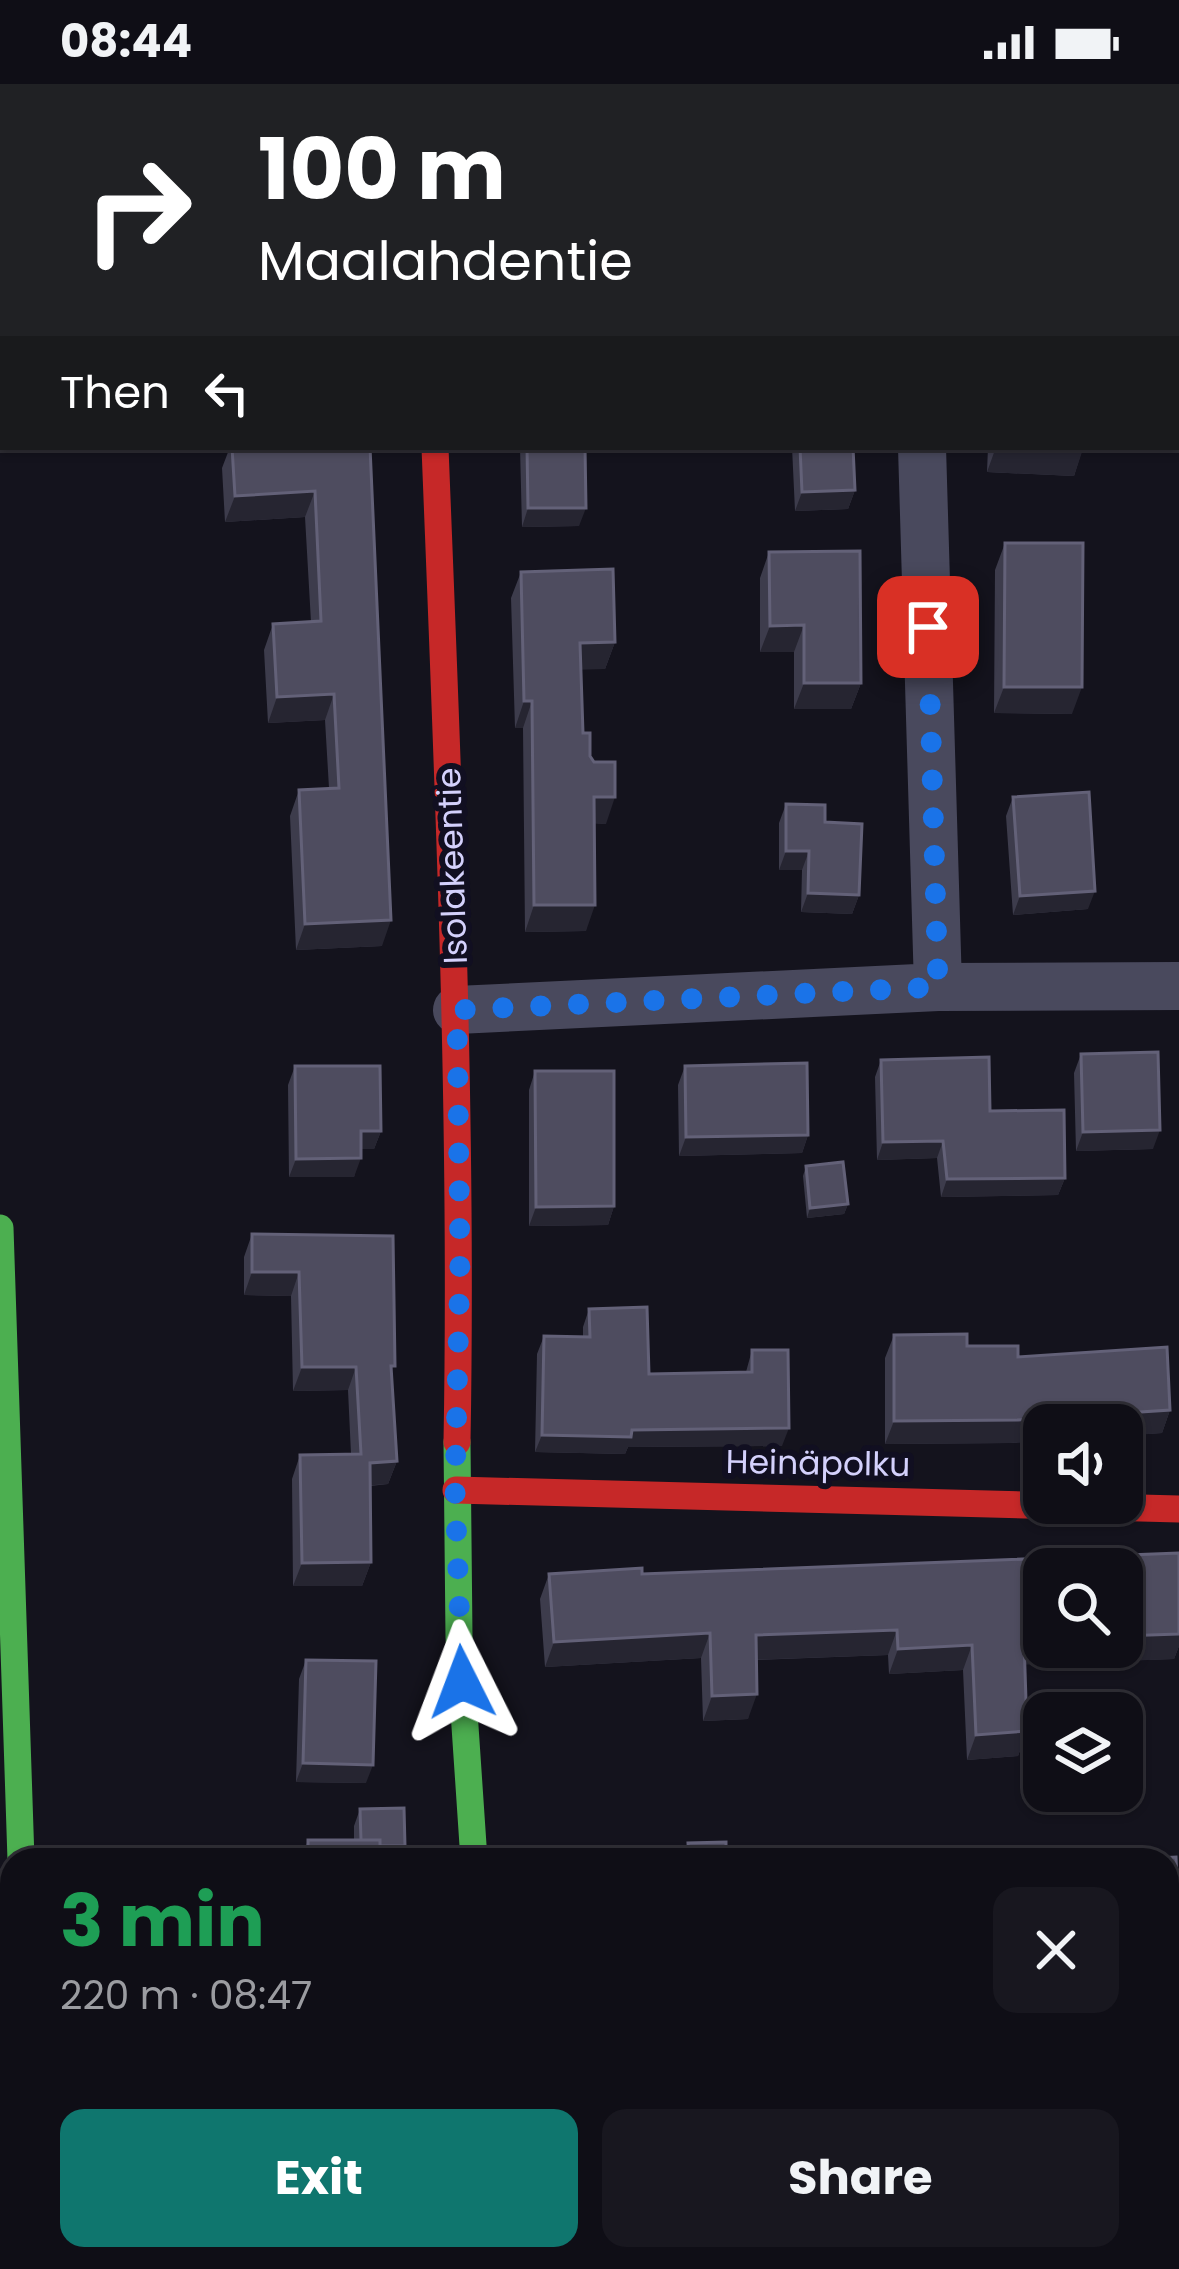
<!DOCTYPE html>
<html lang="en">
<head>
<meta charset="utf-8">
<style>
	:root { --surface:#0f0e16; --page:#18171f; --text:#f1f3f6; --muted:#9b9ca1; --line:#2f2e35; --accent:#0f766e }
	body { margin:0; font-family:Poppins,sans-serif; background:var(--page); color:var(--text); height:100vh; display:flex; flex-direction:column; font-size:45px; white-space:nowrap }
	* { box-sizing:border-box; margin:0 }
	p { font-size:39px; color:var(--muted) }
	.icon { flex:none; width:66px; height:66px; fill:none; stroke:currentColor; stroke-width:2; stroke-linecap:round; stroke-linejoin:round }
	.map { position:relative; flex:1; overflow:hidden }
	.panel { position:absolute; left:0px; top:1764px; width:1179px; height:423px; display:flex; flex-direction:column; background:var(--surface); border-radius:36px 36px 0 0; box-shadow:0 3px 9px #0004,0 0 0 3px var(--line) }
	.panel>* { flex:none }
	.hud { position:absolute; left:0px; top:0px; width:1179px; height:366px; box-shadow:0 3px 9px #0004,0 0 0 3px var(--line); background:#202124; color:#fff; overflow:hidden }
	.fabs { position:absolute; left:1023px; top:1320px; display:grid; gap:24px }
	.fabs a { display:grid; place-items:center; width:120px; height:120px; border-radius:24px; background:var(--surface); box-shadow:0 3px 9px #0004,0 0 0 3px var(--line); font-size:60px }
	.pin { position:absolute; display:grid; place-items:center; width:102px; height:102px; color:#fff; margin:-51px; border-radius:24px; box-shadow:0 6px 18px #0006 }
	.me { position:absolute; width:132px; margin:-66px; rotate:357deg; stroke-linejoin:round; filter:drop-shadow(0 0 9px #0008) }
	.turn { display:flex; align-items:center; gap:42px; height:252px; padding:0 60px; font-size:54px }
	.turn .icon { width:156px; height:156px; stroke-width:2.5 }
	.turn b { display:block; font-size:84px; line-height:102px }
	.then { display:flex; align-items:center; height:114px; padding:0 60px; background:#0003; gap:24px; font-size:45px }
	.round { display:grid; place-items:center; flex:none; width:126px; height:126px; border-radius:24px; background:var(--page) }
	.headline { display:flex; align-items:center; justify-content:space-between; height:204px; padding:0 60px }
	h1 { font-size:72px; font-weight:700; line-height:90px; color:#1e9e55 }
	.primary-button { display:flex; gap:24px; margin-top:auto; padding:24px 60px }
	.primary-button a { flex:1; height:138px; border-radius:24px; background:var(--accent); color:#fff; font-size:48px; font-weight:700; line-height:138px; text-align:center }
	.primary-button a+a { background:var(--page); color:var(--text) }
	.status { display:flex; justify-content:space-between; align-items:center; height:84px; padding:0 60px; background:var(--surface); direction:ltr }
	.status svg { height:33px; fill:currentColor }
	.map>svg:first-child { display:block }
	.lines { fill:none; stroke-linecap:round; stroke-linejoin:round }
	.street { stroke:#49495d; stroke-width:48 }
	.fast { stroke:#4caf50; stroke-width:27 }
	.jam { stroke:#c62828; stroke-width:27 }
	.wall { fill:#3d3c4c }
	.shaded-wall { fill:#262531 }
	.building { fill:#4e4c5f; stroke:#636178; stroke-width:3 }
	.route { stroke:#1a73e8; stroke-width:21; stroke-dasharray:0 37.8 }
	.labels { text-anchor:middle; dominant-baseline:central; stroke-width:12; stroke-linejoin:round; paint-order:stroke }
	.street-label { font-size:33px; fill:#d4d1fc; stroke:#110f21 }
</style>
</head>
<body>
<div class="status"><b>08:44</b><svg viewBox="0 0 49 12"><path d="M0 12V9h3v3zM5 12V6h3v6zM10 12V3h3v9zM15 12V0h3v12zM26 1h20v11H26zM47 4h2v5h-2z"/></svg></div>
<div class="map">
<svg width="1179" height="2185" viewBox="0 0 1179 2185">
	<rect width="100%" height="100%" fill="#14131d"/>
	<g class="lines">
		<path class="street" d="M 922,363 L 938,903
			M 457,926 L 938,903 L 1179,902
			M 1167,1936 L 1179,1935
			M 487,2175 L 488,2185"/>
		<path class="fast" d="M 0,1144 L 21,1776
			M 457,1358 L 459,1553 L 474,1776
			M 34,2175 L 34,2185"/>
		<path class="jam" d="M 435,363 C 448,695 463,1026 457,1358
			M 456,1406 L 1179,1425"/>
	</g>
	<path class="wall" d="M 230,363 L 370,363 L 382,862 L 296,866 L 290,732 L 299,706 L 329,704 L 325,636 L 268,639 L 264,566 L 273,540 L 311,538 L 305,433 L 225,438 L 222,384 Z
		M 520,363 L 585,363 L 579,442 L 522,443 Z
		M 792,363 L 853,363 L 855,406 L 848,425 L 795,427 Z
		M 988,363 L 1083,363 L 1074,392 L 987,388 Z
		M 1005,459 L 1072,630 L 994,629 L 995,486 Z
		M 769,468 L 861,599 L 851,625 L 794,625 L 794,568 L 760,568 L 760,494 Z
		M 521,488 L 615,558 L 605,585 L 581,585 L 583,649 L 606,740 L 594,739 L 586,847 L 525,848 L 523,644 L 515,644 L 511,514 Z
		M 1013,713 L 1088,825 L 1013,831 L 1006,732 Z
		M 786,720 L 825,738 L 859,811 L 852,830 L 801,828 L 802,786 L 779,786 L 779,739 Z
		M 1081,970 L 1153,1065 L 1076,1067 L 1074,989 Z
		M 881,976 L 990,1027 L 1065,1094 L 1058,1111 L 941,1113 L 937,1074 L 877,1076 L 875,993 Z
		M 295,982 L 381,1047 L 374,1065 L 361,1065 L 354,1093 L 289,1093 L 288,1001 Z
		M 685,982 L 808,1051 L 802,1069 L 679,1072 L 678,1001 Z
		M 535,987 L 614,1122 L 608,1141 L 529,1142 L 529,1006 Z
		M 806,1082 L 848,1120 L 844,1130 L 807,1134 L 803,1092 Z
		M 252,1150 L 393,1152 L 392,1290 L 397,1377 L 388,1400 L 370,1402 L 371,1478 L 362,1502 L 293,1502 L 292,1395 L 300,1371 L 351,1370 L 348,1306 L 293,1307 L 291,1212 L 244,1211 L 244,1173 Z
		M 589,1225 L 649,1290 L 746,1288 L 752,1266 L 782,1362 L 628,1363 L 625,1370 L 535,1368 L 537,1270 L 544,1252 L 583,1253 L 583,1243 Z
		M 894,1251 L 967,1262 L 1018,1273 L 1170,1326 L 1162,1349 L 1010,1359 L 885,1360 L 885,1274 Z
		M 1179,1469 L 1179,1562 L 1174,1575 L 1025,1580 L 1027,1647 L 1018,1672 L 967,1676 L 963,1586 L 889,1590 L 888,1571 L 757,1576 L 748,1635 L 703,1637 L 701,1574 L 545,1583 L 540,1515 L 549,1490 L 642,1490 Z
		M 306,1576 L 366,1699 L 296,1698 L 299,1595 Z
		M 360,1725 L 400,1776 L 354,1756 L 354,1742 Z
		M 308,1756 L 308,1776 L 301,1776 Z
		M 309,2175 L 422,2175 L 421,2185 L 308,2185 Z
		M 1109,2175 L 1167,2175 L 1179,2185 L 1110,2185 Z"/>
	<path class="shaded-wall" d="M 996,363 L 1035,363 L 1083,365 L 1074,392 L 987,388 Z
		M 855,406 L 848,425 L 795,427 L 802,408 Z
		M 315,407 L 305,433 L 225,438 L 235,412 Z
		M 528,424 L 586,424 L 579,442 L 522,443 Z
		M 804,541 L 794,568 L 760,568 L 770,542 Z
		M 615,558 L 605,585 L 571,586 L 580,559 Z
		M 804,599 L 861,599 L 851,625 L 794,625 Z
		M 1004,603 L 1082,603 L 1072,630 L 994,629 Z
		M 334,610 L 325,636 L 268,639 L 277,613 Z
		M 524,617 L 532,617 L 523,644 L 515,644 Z
		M 594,713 L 615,713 L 606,740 L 584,739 Z
		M 786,767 L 809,767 L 802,786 L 779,786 Z
		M 1095,807 L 1088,825 L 1013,831 L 1020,812 Z
		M 808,809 L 859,811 L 852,830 L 801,828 Z
		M 534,821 L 595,821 L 586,847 L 525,848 Z
		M 391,836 L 382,862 L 296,866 L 305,840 Z
		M 1160,1046 L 1153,1065 L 1076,1067 L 1083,1048 Z
		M 361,1047 L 381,1047 L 374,1065 L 354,1065 Z
		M 808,1051 L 802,1069 L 679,1072 L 686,1053 Z
		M 943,1057 L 937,1074 L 877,1076 L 883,1058 Z
		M 361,1074 L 354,1093 L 289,1093 L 296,1075 Z
		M 1065,1094 L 1058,1111 L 941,1113 L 947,1095 Z
		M 848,1120 L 844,1130 L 807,1134 L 810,1124 Z
		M 614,1122 L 608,1141 L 529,1142 L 536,1123 Z
		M 252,1188 L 299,1188 L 291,1212 L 244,1211 Z
		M 302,1283 L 356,1283 L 348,1306 L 293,1307 Z
		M 1170,1326 L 1162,1349 L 1122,1352 L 1122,1341 L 1044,1341 L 1044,1357 L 1010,1359 L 885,1360 L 894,1337 Z
		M 789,1344 L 782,1362 L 628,1363 L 625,1370 L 535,1368 L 542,1351 L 632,1346 Z
		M 397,1377 L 388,1400 L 361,1402 L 370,1379 Z
		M 371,1478 L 362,1502 L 293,1502 L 302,1479 Z
		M 897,1546 L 888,1571 L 747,1576 L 756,1551 Z
		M 710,1549 L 701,1574 L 545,1583 L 554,1558 Z
		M 1179,1550 L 1179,1562 L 1174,1575 L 1015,1581 L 1024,1556 L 1044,1555 L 1044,1563 L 1122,1563 L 1122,1552 Z
		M 972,1561 L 963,1586 L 889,1590 L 898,1565 Z
		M 757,1610 L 748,1635 L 703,1637 L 712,1612 Z
		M 1027,1647 L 1018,1672 L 967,1676 L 976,1651 Z
		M 303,1679 L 373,1681 L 366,1699 L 296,1698 Z
		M 361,1762 L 405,1762 L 400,1776 L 356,1776 Z
		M 1167,1840 L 1179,1840 L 1173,1858 L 1167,1859 Z
		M 1179,2042 L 1178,2061 L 1167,2061 L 1167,2043 Z"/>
	<path class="building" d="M 216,0 L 306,0 L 308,3 L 218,3 Z
		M 499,0 L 570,0 L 570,2 L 499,2 Z
		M 232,363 L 370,363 L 391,836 L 305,840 L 299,706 L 339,704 L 334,610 L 277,613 L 273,540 L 321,537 L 315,407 L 235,412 Z
		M 527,363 L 585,363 L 586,424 L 528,424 Z
		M 800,363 L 853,363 L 855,406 L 802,408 Z
		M 1035,363 L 1083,363 L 1083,365 Z
		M 1005,459 L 1083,459 L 1082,603 L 1004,603 Z
		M 860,467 L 861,599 L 804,599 L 804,541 L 770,542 L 769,468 Z
		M 613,485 L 615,558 L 580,559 L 583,649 L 590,649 L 590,672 L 594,678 L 615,678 L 615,713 L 594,713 L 595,821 L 534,821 L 532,617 L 524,617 L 521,488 Z
		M 1089,708 L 1095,807 L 1020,812 L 1013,713 Z
		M 786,720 L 825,721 L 825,738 L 862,740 L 859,811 L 808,809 L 809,767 L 786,767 Z
		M 1158,968 L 1160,1046 L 1083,1048 L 1081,970 Z
		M 989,973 L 990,1027 L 1064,1026 L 1065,1094 L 947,1095 L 943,1057 L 883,1058 L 881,976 Z
		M 807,979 L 808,1051 L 686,1053 L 685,982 Z
		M 295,982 L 380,982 L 381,1047 L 361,1047 L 361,1074 L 296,1075 Z
		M 535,987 L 614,987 L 614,1122 L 536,1123 Z
		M 843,1078 L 848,1120 L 810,1124 L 806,1082 Z
		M 252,1150 L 393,1152 L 395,1282 L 391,1282 L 397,1377 L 370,1379 L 371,1478 L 302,1479 L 300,1371 L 361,1370 L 356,1283 L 302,1283 L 299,1188 L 252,1188 Z
		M 647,1223 L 649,1290 L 752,1288 L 752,1266 L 788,1266 L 789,1344 L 632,1346 L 631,1353 L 542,1351 L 544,1252 L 590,1253 L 589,1225 Z
		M 967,1250 L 967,1262 L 1018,1262 L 1018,1273 L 1167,1263 L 1170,1326 L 1018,1336 L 894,1337 L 894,1251 Z
		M 1179,1469 L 1179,1550 L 1122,1552 L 1122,1485 L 1044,1485 L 1044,1555 L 1024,1556 L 1027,1647 L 976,1651 L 972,1561 L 898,1565 L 897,1546 L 756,1551 L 757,1610 L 712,1612 L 710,1549 L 554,1558 L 549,1490 L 642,1484 L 642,1490 Z
		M 306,1576 L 376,1577 L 373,1681 L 303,1679 Z
		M 404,1724 L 405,1762 L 380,1762 L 380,1756 L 361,1756 L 360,1725 Z
		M 308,1756 L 380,1756 L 380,1776 L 308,1776 Z
		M 726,1758 L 726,1776 L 689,1776 L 688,1759 Z
		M 1176,1773 L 1179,1840 L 1167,1840 L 1167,1776 L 1114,1776 Z
		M 1167,1986 L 1179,1986 L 1179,2042 L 1167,2043 Z
		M 1167,2173 L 1179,2173 L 1179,2185 L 1117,2185 L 1116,2175 L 1167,2175 Z
		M 317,2175 L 422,2175 L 421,2185 L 317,2185 Z"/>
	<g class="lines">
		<path class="route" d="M 462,1598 L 455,1406 L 460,1176 L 457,926 L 938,903 L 928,543"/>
	</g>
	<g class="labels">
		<g class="street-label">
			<text transform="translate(452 782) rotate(-92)">Isolakeentie</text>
			<text transform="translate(818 1379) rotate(1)">Heinäpolku</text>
		</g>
	</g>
</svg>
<div class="fabs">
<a><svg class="icon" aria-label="sound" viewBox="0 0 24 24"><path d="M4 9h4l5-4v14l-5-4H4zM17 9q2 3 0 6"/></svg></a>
<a><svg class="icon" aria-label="search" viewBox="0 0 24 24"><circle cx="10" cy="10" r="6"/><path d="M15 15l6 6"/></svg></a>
<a><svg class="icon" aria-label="layers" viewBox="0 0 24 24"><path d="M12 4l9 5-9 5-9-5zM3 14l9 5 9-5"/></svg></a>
</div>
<div class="pin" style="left:928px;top:543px;background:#d93025"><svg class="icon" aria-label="arrive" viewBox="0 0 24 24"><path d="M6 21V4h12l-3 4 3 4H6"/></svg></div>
<svg class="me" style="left:462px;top:1598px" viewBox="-20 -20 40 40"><path d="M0-17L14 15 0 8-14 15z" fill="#1a73e8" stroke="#fff" stroke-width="4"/></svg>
<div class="hud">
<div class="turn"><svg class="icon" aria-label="right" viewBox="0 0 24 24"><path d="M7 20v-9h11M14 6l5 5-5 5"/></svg><div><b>100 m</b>Maalahdentie</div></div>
<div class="then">Then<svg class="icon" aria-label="left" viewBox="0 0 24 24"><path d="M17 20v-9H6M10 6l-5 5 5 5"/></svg></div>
</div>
<section class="panel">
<div class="headline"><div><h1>3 min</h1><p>220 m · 08:47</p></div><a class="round"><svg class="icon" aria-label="close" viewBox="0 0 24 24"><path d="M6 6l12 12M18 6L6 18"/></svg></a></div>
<div class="primary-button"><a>Exit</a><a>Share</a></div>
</section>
</div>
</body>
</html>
